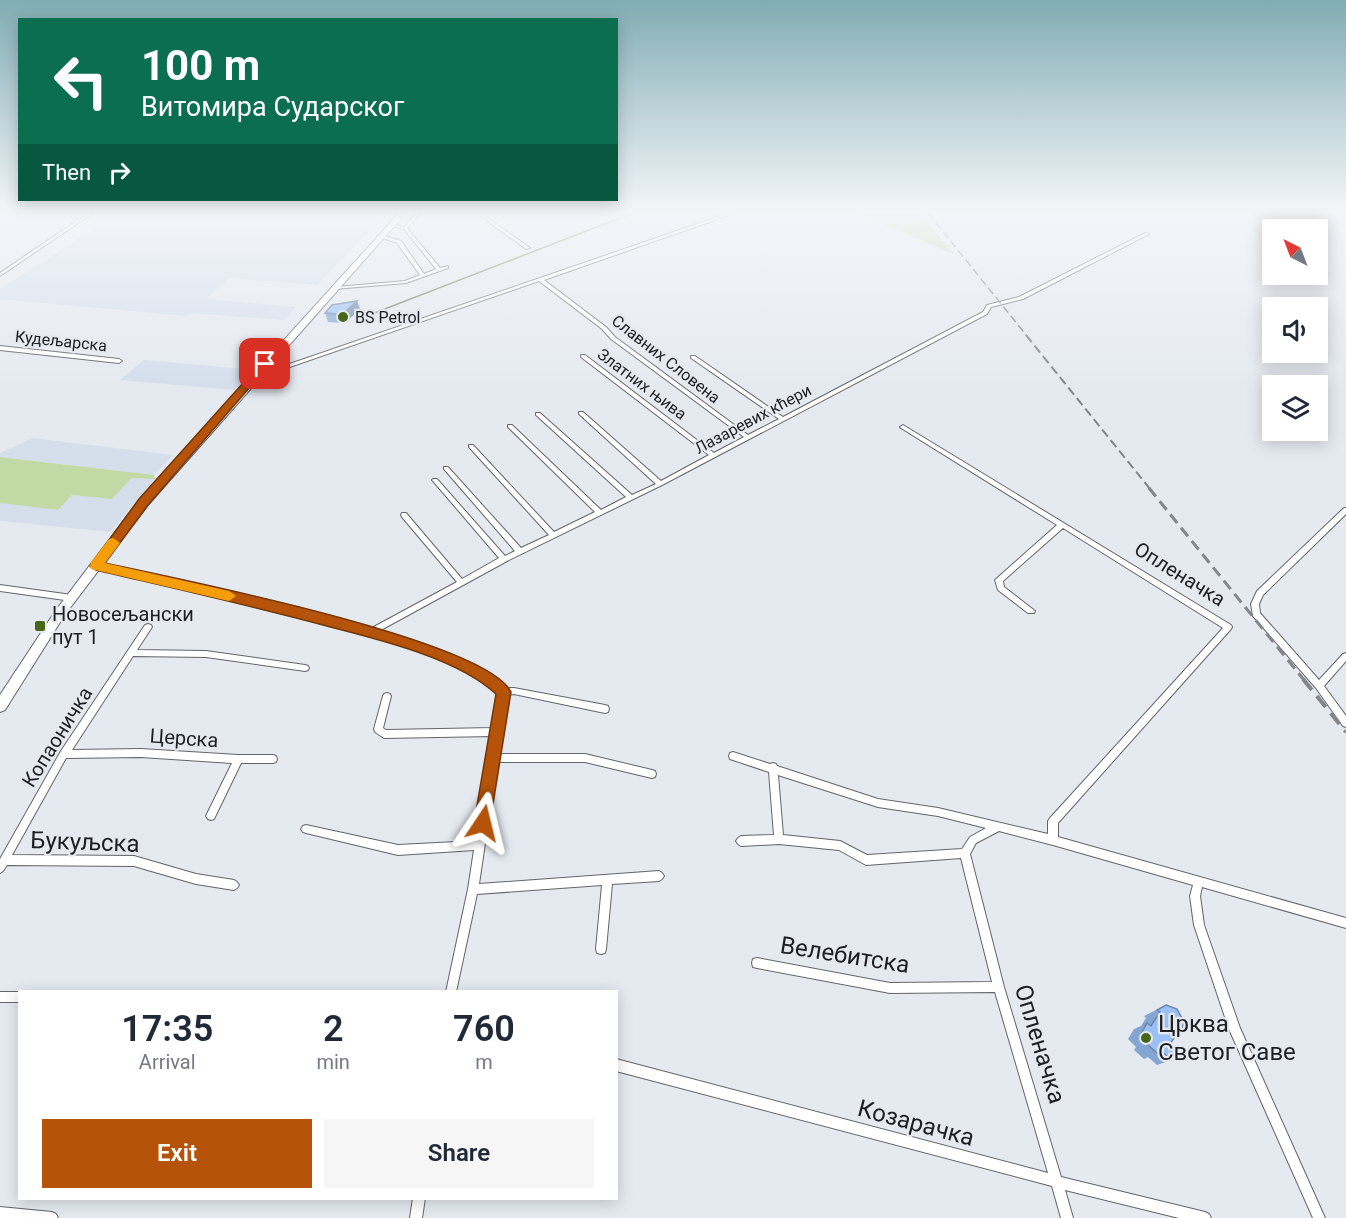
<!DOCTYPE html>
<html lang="en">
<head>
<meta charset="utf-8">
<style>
	:root { --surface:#fff; --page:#f6f6f7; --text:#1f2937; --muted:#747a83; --accent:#b45309 }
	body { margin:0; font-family:Roboto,sans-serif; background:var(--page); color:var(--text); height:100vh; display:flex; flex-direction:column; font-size:22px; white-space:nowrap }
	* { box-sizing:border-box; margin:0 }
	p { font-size:20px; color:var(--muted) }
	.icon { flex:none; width:33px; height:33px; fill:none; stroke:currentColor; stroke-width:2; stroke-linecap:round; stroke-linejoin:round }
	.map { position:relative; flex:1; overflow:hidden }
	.sheet { position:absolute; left:18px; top:990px; width:600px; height:210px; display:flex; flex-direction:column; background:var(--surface); border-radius:0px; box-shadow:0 3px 15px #0003 }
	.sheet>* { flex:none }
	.top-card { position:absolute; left:18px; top:18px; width:600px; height:183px; border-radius:0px; box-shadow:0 3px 15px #0003; background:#0b6e4f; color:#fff; overflow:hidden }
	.needle { width:39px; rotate:318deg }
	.buttons { position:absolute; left:1262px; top:219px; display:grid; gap:12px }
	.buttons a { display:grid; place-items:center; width:66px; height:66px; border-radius:0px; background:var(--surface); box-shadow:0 3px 15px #0003; font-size:30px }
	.pin { position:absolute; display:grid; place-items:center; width:51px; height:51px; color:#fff; margin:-26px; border-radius:12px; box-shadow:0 3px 9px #0006 }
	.me { position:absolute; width:66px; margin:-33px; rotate:10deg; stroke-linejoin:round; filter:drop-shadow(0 0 4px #0008) }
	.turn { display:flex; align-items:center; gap:21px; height:126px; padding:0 24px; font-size:27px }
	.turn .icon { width:78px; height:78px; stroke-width:2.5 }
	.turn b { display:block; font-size:42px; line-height:51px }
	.then { display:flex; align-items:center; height:57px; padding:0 24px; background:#0003; gap:12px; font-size:22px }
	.eta { display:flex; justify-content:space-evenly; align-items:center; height:102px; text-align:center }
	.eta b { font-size:36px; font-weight:600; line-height:42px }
	.cta { display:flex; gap:12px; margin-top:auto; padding:12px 24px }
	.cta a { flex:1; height:69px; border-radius:0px; background:var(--accent); color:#fff; font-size:24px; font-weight:600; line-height:69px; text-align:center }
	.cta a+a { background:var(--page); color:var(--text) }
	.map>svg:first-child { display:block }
	.built { fill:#d5dfec }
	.green { fill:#c1daa6 }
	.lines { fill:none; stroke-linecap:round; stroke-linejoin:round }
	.stream { stroke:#677952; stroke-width:1.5 }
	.street-casing { stroke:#61656b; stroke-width:2 }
	.primary-casing { stroke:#61656b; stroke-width:2 }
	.street { fill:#fff; fill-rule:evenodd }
	.primary { fill:#fff; fill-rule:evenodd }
	.rail-far3 { stroke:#83868b; stroke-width:1.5; stroke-dasharray:8 4; stroke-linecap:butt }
	.rail-far2 { stroke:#83868b; stroke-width:2; stroke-dasharray:9 4.5; stroke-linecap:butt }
	.rail-far1 { stroke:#83868b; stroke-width:3; stroke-dasharray:11 6; stroke-linecap:butt }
	.rail { stroke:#83868b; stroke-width:4; stroke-dasharray:14 8; stroke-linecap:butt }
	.wall { fill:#85a5d3 }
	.shaded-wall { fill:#6c86ac }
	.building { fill:#9bc0f5; stroke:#6c86ac; stroke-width:1.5 }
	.route { fill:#b45309; stroke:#753606; stroke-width:1.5 }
	.slow { fill:#f59e0b }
	.poi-dot { fill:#48661a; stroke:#e5eaf1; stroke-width:2 }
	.labels { text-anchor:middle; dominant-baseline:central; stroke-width:4.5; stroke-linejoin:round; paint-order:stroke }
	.far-poi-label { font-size:16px; fill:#1e1f22; stroke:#e5eaf1; text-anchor:start }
	.far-street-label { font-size:16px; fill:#1e1f22; stroke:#e5eaf1 }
	.street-label { font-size:20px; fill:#1e1f22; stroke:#e5eaf1 }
	.poi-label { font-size:20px; fill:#1e1f22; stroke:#e5eaf1; text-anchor:start }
	.near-street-label { font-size:24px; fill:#1e1f22; stroke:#e5eaf1 }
	.near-poi-label { font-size:24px; fill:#1e1f22; stroke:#e5eaf1; text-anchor:start }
</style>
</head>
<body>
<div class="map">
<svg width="1346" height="1218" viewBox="0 0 1346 1218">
	<rect width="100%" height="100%" fill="#e5eaf1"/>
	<path class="built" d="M 0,213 L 88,213 L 78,220 L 0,216 Z
		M 119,213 L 346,213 L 384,216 L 317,285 L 229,278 L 206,299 L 296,307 L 284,320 L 190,313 L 186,316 L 0,299 L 0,289 Z
		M 144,360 L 156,361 L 254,370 L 235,390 L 120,380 Z
		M 33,438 L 173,455 L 154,475 L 0,457 L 0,453 Z
		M 132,478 L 155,479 L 110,532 L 0,521 L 0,503 L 58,510 L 72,495 L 112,499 Z"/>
	<path class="green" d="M 858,213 L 920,213 L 954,254 Z
		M 0,457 L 154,475 L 155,479 L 132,478 L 112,499 L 72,495 L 58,510 L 0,503 Z"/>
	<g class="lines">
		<path class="stream" d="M 364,317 L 633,213"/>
		<defs>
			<path id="street" d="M 88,213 L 93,213 L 0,276 L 0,273 Z
				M 417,213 L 421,213 L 407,228 L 440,268 L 448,266 L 448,268 L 406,283 L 334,289 L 334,287 L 336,287 L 405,281 L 420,275 L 397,243 L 380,237 L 380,235 L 382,235 L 401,241 L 424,274 L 436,269 L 404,229 L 389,225 L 391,224 L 404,227 Z
				M 476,213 L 481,213 L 530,248 L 526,249 Z
				M 729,213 L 735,213 L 544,280 L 606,327 L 615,337 L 748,435 L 779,419 L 691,358 L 691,356 L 695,356 L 783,417 L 983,312 L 987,305 L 1019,297 L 1145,233 L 1149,234 L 1023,299 L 991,307 L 987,314 L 662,485 L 507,561 L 379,631 C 428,644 466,657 505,688 L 514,688 L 605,705 L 608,706 L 609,709 L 608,712 L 605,713 L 514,694 L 508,695 L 499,754 L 585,754 L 652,770 L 655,771 L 656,774 L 655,777 L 652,778 L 585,762 L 497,762 L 479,884 L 659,871 L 662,873 L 664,876 L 662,879 L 659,881 L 612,884 L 606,949 L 605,953 L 601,954 L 597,953 L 596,949 L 602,885 L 477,894 L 456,992 L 446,992 L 468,889 L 474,850 L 398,855 L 306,833 L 303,832 L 301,829 L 303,826 L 306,825 L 398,845 L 476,841 L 493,736 L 384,738 L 375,732 L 374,729 L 383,696 L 384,694 L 387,693 L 390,694 L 391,696 L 383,728 L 386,730 L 494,728 L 500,693 C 488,684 476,675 462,667 C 418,643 367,634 319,622 C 245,602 170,585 96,569 L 92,566 L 96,563 C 188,584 279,606 370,629 L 457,582 L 402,517 L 401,515 L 402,513 L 406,513 L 462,579 L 499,558 L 433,481 L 432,480 L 433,479 L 437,479 L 505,556 L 515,551 L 444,469 L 444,467 L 448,467 L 521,548 L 549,535 L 469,447 L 469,445 L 473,445 L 554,532 L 595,512 L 508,427 L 508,425 L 512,425 L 601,510 L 626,497 L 536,415 L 536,413 L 540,413 L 632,495 L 656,484 L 579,414 L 579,412 L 583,412 L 661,481 L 709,455 L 581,357 L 581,355 L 585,355 L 714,453 L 744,437 L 611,339 L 602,329 L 539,281 L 278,371 L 257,375 L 254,373 L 257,371 L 275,369 Z
				M 0,346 L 119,359 L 122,361 L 119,363 L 0,350 Z
				M 903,425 L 1231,625 L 1232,627 L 1231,629 L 1058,823 L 1058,837 L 1346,918 L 1346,928 L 1202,887 L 1200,896 L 1204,925 L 1240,1028 L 1325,1218 L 1313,1218 L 1229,1029 L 1194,925 L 1190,896 L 1193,885 L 1053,845 L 999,831 L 976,843 L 970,854 L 1004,987 L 1061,1177 L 1205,1212 L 1209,1214 L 1211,1218 L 1179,1218 L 1065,1190 L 1073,1218 L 1061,1218 L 1052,1186 L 616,1071 L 616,1059 L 1048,1173 L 995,992 L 890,993 L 757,968 L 753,967 L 752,963 L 753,959 L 757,958 L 890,983 L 992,982 L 961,858 L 866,865 L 839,850 L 779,844 L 741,846 L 738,844 L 736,841 L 738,838 L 741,836 L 774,835 L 769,772 L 730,759 L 729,756 L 730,753 L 733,752 L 770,764 L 773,763 L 776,764 L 777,766 L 878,799 L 938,808 L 1048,834 L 1048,821 L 1050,818 L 1223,628 L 1063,528 L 1003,581 L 1004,587 L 1035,611 L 1034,613 L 1028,613 L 998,590 L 995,580 L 1057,525 L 901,428 L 900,427 ZM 778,775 L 878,807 L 938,816 L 986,828 L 970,837 L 962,849 L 867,855 L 840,841 L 783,835 Z
				M 1344,508 L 1346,508 L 1346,514 L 1263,595 L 1259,604 L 1260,613 L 1319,680 L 1343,654 L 1346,653 L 1346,661 L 1324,686 L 1346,716 L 1346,727 L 1343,726 L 1316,688 L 1253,616 L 1251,604 L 1257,591 Z
				M 0,585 L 72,595 L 76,598 L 72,601 L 0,591 Z
				M 148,624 L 151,625 L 152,627 L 137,650 L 206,651 L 305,665 L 308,666 L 309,668 L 308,670 L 305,671 L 206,657 L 133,656 L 72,750 L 141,749 L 238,755 L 273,755 L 276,756 L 277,759 L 276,762 L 273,763 L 241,763 L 214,819 L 211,820 L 208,819 L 206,816 L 232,763 L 141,757 L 66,758 L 12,855 L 134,856 L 196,874 L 234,880 L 237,882 L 239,885 L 237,888 L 234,890 L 196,884 L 134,866 L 7,865 L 3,871 L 0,873 L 0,859 L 61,751 L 145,625 Z
				M 0,992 L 20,992 L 20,1002 L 0,1002 Z
				M 413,1198 L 425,1198 L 422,1218 L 410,1218 Z
				M 0,1207 L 52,1212 L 56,1214 L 58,1218 L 0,1218 Z"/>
			<path id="primary" d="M 399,213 L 406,213 L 148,505 L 64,616 L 5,710 L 0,712 L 0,695 L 56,610 L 140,499 Z"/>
		</defs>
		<use href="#street" class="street-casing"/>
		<use href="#primary" class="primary-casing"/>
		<use href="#street" class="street"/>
		<use href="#primary" class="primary"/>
		<path class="rail-far3" d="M 928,213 L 1027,336"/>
		<path class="rail-far2" d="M 1026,335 L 1150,489"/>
		<path class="rail-far1" d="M 1149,488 L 1304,680"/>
		<path class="rail" d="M 1303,679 L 1346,732"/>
	</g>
	<path class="wall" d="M 357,301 L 360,309 L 348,320 L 341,323 L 328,322 L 325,313 Z
		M 1166,1005 L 1182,1031 L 1177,1033 L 1170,1044 L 1171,1060 L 1157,1065 L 1148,1057 L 1144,1059 L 1134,1050 L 1136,1047 L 1128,1039 L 1134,1029 L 1141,1026 L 1146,1018 L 1144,1016 Z"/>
	<path class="shaded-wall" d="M 357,301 L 360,309 L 348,320 L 341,323 L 338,314 Z"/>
	<path class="building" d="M 357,301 L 345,312 L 338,314 L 325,313 L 332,305 Z
		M 1166,1005 L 1177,1009 L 1184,1022 L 1182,1031 L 1180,1029 L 1170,1044 L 1177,1050 L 1171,1060 L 1160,1050 L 1158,1054 L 1148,1045 L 1150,1042 L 1141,1034 L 1147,1023 L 1151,1026 L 1160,1012 L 1157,1010 Z"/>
	<linearGradient id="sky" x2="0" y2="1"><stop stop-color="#81acb4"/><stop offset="0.55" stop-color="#f3f6f9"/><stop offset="1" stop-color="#f3f6f9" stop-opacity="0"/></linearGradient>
	<rect width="1346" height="384" fill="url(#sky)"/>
	<path class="route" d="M 262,362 L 270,364 L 148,505 L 105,563 C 173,578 485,639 511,692 L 489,829 L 483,831 L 477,829 L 474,823 L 496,694 C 456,657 376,639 323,625 C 248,605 172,588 96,570 L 90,566 L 139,499 Z"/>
	<path class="slow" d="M 113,538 L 120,543 L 105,563 L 229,591 L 236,596 L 229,601 L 91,569 L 90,566 L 91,562 L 109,539 Z"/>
	<g class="poi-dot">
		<circle cx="343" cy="317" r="6"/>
		<rect x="34" y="620" width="12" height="12" rx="3"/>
		<circle cx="1146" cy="1038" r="6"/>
	</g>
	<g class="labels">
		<g class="far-poi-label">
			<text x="355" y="317">BS Petrol</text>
		</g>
		<g class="far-street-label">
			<text transform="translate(61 341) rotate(6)">Кудељарска</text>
			<text transform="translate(666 359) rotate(38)">Славних Словена</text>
			<text transform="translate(642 384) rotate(37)">Златних њива</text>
			<text transform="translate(753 419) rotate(-28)">Лазаревих кћери</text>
		</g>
		<g class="street-label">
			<text transform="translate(1180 574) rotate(32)">Опленачка</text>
			<text transform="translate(57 737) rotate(-58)">Копаоничка</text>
			<text transform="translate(184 738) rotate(4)">Церска</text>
		</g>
		<g class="poi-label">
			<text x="52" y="614">Новосељански<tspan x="52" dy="23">пут 1</tspan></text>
		</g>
		<g class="near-street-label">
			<text transform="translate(85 842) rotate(2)">Букуљска</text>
			<text transform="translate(845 955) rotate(9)">Велебитска</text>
			<text transform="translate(1040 1044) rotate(73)">Опленачка</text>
			<text transform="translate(916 1123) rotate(15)">Козарачка</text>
		</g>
		<g class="near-poi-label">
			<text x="1158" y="1024">Црква<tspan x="1158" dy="28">Светог Саве</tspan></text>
		</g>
	</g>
</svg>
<div class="buttons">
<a><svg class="needle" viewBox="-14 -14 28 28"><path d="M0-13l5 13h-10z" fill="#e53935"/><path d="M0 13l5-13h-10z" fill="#747a83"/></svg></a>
<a><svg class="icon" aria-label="sound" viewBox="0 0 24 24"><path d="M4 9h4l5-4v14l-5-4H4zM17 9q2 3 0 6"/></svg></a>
<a><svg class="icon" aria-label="layers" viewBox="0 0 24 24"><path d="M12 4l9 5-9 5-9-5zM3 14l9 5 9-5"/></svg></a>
</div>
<div class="pin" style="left:265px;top:364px;background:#d93025"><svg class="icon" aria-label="arrive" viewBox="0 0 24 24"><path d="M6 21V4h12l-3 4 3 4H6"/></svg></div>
<svg class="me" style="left:483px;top:823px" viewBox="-20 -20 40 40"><path d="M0-17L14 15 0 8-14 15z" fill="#b45309" stroke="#fff" stroke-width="4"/></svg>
<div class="top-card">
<div class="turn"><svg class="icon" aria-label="left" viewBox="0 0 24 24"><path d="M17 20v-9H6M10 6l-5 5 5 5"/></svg><div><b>100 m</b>Витомира Сударског</div></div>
<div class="then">Then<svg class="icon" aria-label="right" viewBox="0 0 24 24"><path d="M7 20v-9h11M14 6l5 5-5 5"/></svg></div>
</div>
<section class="sheet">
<div class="eta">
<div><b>17:35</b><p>Arrival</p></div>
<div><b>2</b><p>min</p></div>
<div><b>760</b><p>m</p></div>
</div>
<div class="cta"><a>Exit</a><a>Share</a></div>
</section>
</div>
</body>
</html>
